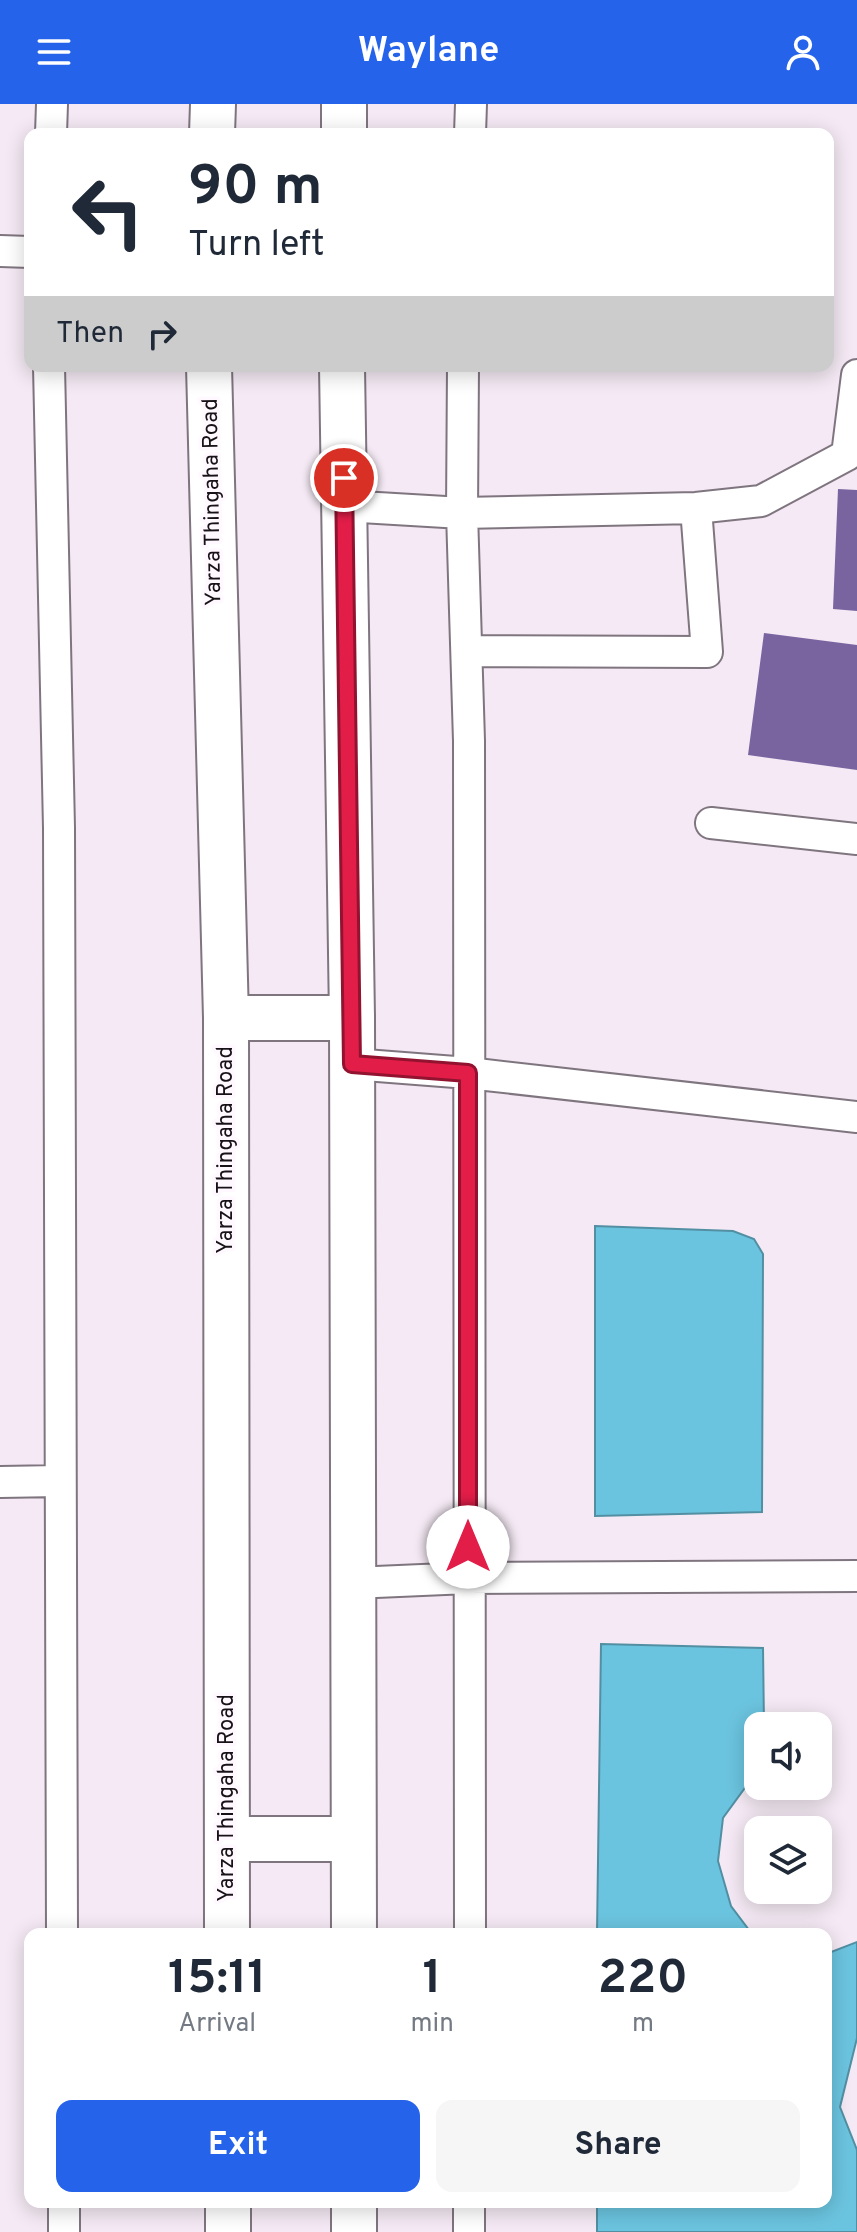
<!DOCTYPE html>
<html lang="en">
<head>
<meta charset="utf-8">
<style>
	:root { --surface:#fff; --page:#f6f6f7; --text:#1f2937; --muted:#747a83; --accent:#2563eb }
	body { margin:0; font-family:Overpass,sans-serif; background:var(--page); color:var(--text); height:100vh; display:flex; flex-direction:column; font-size:30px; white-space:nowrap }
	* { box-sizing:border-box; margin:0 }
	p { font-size:26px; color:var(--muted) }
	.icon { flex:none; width:44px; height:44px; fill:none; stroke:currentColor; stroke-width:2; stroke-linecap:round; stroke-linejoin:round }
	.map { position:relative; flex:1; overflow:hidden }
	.panel { position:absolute; left:24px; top:1824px; width:808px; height:280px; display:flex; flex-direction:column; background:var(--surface); border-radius:16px; box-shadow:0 4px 20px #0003 }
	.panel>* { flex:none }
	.top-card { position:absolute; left:24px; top:24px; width:810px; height:244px; border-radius:16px; box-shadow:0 4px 20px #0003; background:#fff; color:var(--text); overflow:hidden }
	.fabs { position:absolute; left:744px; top:1608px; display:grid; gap:16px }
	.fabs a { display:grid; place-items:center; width:88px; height:88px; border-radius:16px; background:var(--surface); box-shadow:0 4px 20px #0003; font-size:40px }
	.pin { position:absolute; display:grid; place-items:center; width:68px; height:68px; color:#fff; margin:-34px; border:4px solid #fff; border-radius:50%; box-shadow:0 2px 8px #0007 }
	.me { position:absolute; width:88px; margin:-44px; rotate:0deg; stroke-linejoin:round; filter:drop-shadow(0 0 6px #0008) }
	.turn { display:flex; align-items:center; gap:28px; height:168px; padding:0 32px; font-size:36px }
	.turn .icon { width:104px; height:104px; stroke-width:2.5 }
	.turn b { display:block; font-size:56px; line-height:68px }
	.then { display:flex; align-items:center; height:76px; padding:0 32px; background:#0003; gap:16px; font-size:30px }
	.eta { display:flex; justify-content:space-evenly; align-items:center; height:136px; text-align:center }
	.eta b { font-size:48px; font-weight:700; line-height:56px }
	.action { display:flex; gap:16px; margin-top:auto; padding:16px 32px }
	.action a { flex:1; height:92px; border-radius:16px; background:var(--accent); color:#fff; font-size:32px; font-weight:700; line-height:92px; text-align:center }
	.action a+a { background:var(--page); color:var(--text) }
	header { display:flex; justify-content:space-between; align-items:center; height:104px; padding:0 32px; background:var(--accent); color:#fff; font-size:36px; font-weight:700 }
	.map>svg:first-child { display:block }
	.water { fill:#6bc4df; stroke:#528fa3; stroke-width:2 }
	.building { fill:#7964a0 }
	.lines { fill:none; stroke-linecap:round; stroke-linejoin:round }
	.street-casing { stroke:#7f757f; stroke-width:34 }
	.primary-casing { stroke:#7f757f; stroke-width:48 }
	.highway-casing { stroke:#7f757f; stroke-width:48 }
	.street { stroke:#fff; stroke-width:30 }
	.primary { stroke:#fff; stroke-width:44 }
	.highway { stroke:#fff; stroke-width:44 }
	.route-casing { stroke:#92132f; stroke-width:20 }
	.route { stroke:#e11d48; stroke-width:14 }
	.labels { text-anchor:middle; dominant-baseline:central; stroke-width:7; stroke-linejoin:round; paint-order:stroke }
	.street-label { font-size:22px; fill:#161216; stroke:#fff8ff }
</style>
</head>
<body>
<header><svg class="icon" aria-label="menu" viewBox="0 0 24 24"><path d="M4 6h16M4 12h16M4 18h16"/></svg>Waylane<svg class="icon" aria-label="person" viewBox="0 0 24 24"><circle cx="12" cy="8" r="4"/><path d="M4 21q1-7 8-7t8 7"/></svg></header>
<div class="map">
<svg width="857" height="2128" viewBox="0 0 857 2128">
	<rect width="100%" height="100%" fill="#f4e9f4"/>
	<path class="water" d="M 595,1122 L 733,1127 L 754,1135 L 763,1150 L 762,1408 L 595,1412 Z
		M 601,1540 L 763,1544 L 764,1622 L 758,1622 L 758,1666 L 723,1714 L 718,1757 L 731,1802 L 752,1830 L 597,1830 Z
		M 857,1838 L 857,1934 L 840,2003 L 857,2046 L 857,2128 L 597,2128 L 597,2098 L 826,2098 L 826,1850 Z"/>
	<path class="building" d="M 838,385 L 857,386 L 857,507 L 833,505 Z
		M 764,529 L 857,541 L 857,666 L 748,651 Z"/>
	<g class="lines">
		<defs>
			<path id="street" d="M 51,30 L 52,0
				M 470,30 L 471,0
				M 0,147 L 30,148
				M 49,262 L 59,724 L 62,1830
				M 463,262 L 462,409 L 469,637 L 470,1830
				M 344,402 L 462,409 L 696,404 L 761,397 L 847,351 L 857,271
				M 468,547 L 707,548 L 696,404
				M 711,719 L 857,735
				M 352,960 L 468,969 L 857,1013
				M 0,1378 L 59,1377
				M 353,1479 L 468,1474 L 857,1472
				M 64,2098 L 64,2128
				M 469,2128 L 469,2098"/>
			<path id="primary" d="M 212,30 L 213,0
				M 344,30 L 344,0
				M 209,262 L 226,914 L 227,1830
				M 342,262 L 352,914 L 354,1830
				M 228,2098 L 228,2128
				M 354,2098 L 354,2128"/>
			<path id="highway" d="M 226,914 L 352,914
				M 227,1735 L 353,1735"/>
		</defs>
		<use href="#street" class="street-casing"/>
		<use href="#primary" class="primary-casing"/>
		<use href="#highway" class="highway-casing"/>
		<use href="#street" class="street"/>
		<use href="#primary" class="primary"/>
		<use href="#highway" class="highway"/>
	</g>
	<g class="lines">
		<defs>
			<path id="route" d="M 344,374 L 352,960 L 468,969 L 468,1443"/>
		</defs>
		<use href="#route" class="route-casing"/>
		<use href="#route" class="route"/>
	</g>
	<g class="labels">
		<g class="street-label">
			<text transform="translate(213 398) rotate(-91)">Yarza Thingaha Road</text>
			<text transform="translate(226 1046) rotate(-90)">Yarza Thingaha Road</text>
			<text transform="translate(227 1694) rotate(-90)">Yarza Thingaha Road</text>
		</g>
	</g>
</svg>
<div class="fabs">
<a><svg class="icon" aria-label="sound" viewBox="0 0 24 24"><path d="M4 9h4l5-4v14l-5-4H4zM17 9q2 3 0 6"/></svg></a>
<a><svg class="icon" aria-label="layers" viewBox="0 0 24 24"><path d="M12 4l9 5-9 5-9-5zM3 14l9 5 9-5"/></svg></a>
</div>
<div class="pin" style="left:344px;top:374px;background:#d93025"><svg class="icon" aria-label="arrive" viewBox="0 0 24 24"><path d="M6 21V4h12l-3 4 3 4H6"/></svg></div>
<svg class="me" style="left:468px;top:1443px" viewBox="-20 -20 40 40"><circle r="19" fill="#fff"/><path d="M0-13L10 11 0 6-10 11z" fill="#e11d48"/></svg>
<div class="top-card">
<div class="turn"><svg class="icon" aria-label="left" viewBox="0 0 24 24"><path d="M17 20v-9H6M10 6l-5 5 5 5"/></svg><div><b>90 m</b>Turn left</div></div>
<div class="then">Then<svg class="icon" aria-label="right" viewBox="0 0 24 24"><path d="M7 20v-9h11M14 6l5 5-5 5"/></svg></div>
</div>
<section class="panel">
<div class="eta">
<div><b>15:11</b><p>Arrival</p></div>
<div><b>1</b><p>min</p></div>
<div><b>220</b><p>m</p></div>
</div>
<div class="action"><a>Exit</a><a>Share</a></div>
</section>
</div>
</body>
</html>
